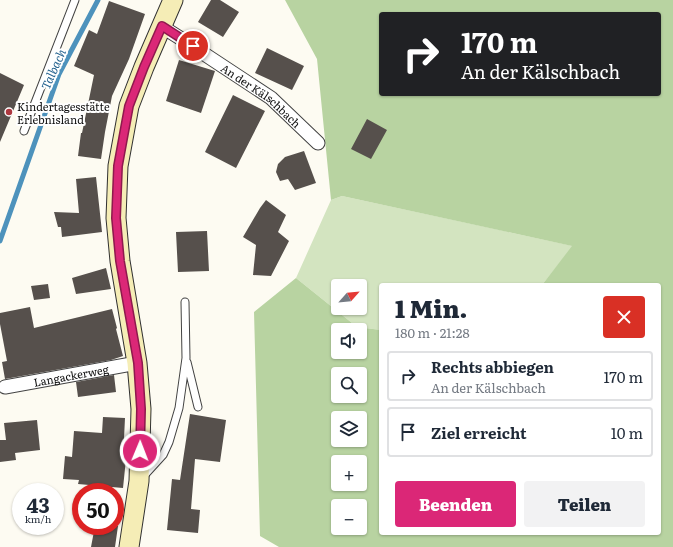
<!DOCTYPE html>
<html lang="de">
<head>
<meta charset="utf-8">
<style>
	:root { --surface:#fff; --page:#f2f2f3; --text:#1f2937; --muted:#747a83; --line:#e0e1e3; --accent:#db2777 }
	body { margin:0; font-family:Literata,serif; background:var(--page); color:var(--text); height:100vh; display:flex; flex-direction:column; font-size:15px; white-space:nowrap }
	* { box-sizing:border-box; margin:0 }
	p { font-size:13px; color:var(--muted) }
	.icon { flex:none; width:22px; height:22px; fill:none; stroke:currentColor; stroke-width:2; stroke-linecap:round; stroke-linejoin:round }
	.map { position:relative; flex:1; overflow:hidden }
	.side { position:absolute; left:379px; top:283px; width:282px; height:252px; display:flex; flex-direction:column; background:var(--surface); border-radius:4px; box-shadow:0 1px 3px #0004 }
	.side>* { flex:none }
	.guide { position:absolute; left:379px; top:12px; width:282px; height:84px; border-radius:4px; box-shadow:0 1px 3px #0004; background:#202124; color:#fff; overflow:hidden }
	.needle { width:26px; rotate:63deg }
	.fabs { position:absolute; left:331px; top:279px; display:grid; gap:8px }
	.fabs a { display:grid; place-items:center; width:36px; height:36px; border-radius:4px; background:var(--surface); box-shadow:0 1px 3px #0004; font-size:20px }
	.speed { position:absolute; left:12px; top:483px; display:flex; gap:8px; font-size:20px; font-weight:700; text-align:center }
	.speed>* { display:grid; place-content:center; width:52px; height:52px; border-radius:50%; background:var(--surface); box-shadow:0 1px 3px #0004; line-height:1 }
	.speed small { font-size:10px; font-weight:400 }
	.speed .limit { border:6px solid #d22; background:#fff; color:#111 }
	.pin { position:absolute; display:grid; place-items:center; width:34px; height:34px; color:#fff; margin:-17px; border:2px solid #fff; border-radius:50%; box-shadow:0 1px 4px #0007 }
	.me { position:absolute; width:44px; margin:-22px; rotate:1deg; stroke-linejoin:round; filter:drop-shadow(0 0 3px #0008) }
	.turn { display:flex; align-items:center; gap:14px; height:84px; padding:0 16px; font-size:18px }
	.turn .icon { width:52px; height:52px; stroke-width:2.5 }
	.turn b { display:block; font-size:28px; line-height:34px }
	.round { display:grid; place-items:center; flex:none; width:42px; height:42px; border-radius:4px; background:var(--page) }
	.overview { display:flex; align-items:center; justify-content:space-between; height:68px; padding:0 16px }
	h1 { font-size:24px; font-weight:800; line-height:30px }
	.button { display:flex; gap:8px; margin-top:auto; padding:8px 16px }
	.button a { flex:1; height:46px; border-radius:4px; background:var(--accent); color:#fff; font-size:16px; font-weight:800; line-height:46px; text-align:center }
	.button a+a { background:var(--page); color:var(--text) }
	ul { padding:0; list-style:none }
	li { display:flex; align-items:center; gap:12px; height:50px; margin:0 8px 6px; padding:0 8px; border:2px solid var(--line); border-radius:4px }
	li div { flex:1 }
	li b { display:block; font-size:15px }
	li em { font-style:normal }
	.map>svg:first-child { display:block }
	.green { fill:#d3e4c0; fill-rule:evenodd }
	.forest { fill:#b8d3a1; fill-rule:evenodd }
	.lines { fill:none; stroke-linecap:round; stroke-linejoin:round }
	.stream { stroke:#4d92bc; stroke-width:5 }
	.building { fill:#56504c }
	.lane-casing { stroke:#424242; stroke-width:9 }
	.street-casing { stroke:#424242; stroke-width:15 }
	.secondary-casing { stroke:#313131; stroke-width:21 }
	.lane { stroke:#fff; stroke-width:7 }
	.street { stroke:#fff; stroke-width:13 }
	.secondary { stroke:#f5edb6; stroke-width:19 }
	.route-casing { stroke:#8e194d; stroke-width:10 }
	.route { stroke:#db2777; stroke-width:7 }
	.poi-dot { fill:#ad3840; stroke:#fff; stroke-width:1.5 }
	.labels { text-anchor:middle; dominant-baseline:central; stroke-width:4; stroke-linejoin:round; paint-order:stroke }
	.street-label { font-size:11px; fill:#0f0f0f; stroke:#fff }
	.poi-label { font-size:11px; fill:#0f0f0f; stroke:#fff; text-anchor:start }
	.water-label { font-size:12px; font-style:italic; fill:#286591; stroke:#fff }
</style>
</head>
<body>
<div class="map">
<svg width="673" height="547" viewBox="0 0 673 547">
	<rect width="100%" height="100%" fill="#fdfbf2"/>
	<path class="green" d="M 342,196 L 573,246 L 542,285 L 381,285 L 381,330 L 357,327 L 296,278 L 331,200 ZM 338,286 L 360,286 L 360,308 L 338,308 Z"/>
	<path class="forest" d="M 285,0 L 673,0 L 673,547 L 279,547 L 260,536 L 254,312 L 296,278 L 357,327 L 381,330 L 381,533 L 659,533 L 659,285 L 542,285 L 572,246 L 342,196 L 331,200 L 317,59 ZM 381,14 L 659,14 L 659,94 L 381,94 ZM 338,330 L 360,330 L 360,352 L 338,352 ZM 338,374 L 360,374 L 360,396 L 338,396 ZM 338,418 L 360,418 L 360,440 L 338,440 ZM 338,462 L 360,462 L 360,484 L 338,484 ZM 338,506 L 360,506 L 360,528 L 338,528 Z"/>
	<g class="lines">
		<path class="stream" d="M 0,241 L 59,74 L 98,0"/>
	</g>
	<path class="building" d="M 211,0 L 220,0 L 239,12 L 223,37 L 198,22 Z
		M 109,1 L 145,14 L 129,59 L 112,96 L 105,132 L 101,159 L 78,156 L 81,133 L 82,133 L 94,75 L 74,66 L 89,30 L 97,34 Z
		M 267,48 L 304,66 L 292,90 L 255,73 Z
		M 179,60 L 215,71 L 201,113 L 166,101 Z
		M 0,73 L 24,85 L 0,142 Z
		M 233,95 L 265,111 L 236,168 L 205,152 Z
		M 367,119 L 387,130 L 371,159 L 351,149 Z
		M 304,151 L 316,183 L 295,190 L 288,179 L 280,181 L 276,172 L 278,164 L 285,157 Z
		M 96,177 L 102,232 L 62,237 L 61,227 L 58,227 L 54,212 L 79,213 L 76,179 Z
		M 266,200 L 286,215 L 278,232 L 289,241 L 271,276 L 253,275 L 256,245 L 243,237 L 260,208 Z
		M 207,231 L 209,271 L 178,272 L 176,232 Z
		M 106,268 L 111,289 L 76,294 L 72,278 Z
		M 48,284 L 50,298 L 34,300 L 31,286 Z
		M 30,307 L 34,328 L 112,309 L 117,328 L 116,329 L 123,356 L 111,360 L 5,379 L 2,362 L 7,361 L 0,324 L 0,313 Z
		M 114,375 L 116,392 L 78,397 L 76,382 Z
		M 190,414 L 226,420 L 220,462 L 195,459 L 191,509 L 200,510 L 198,533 L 167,530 L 172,479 L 180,480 Z
		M 103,417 L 125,418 L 123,459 L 126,459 L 123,488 L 78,484 L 79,480 L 63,479 L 65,456 L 72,457 L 74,431 L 102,433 Z
		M 37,420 L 40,450 L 15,453 L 16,460 L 0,462 L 0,440 L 6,440 L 4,423 Z
		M 95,526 L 118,526 L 115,547 L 91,547 Z"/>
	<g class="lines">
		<defs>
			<path id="lane" d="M 24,131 L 75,0
				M 187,362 L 198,407
				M 142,478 L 163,455 L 169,442 L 179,408 L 186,358 L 185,302"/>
			<g id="street">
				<path id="s1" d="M 161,26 L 180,38 L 271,98 L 318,143"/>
				<path id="s2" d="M 5,387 L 137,363"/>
			</g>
			<path id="secondary" d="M 129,547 L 139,481 L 141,409 L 137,363 L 120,261 L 116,218 L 118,166 L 129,106 L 144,67 L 173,0"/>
		</defs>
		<use href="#lane" class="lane-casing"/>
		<use href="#street" class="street-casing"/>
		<use href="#secondary" class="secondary-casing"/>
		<use href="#lane" class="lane"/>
		<use href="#street" class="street"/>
		<use href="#secondary" class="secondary"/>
	</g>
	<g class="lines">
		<defs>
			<path id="route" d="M 140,451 L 141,409 L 138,363 L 120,261 L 116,218 L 118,166 L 129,106 L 144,67 L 162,26 L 193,46"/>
		</defs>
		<use href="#route" class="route-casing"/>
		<use href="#route" class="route"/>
	</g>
	<circle class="poi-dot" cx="9" cy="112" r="4"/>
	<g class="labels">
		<g class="street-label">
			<text stroke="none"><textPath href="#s1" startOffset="122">An der Kälschbach</textPath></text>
			<text stroke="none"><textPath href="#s2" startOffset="67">Langackerweg</textPath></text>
		</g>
		<g class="poi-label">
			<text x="17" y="106">Kindertagesstätte<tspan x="17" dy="13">Erlebnisland</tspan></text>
		</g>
		<g class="water-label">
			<text transform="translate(53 69) rotate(-66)">Talbach</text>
		</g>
	</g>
</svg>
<div class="fabs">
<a><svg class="needle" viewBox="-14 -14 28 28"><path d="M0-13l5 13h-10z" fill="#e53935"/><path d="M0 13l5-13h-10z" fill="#747a83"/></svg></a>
<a><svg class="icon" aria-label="sound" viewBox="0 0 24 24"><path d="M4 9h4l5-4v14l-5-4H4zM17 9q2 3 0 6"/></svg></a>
<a><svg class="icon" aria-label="search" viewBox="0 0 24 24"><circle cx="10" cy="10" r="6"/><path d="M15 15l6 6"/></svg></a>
<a><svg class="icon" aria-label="layers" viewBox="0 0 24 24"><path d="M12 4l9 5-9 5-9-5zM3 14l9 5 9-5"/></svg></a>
<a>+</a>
<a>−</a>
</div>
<div class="speed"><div>43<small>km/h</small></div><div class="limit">50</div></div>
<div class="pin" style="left:193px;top:46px;background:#d93025"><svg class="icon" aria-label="arrive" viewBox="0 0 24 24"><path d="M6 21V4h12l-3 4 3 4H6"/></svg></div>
<svg class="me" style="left:140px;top:451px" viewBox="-20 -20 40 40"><circle r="17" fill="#db2777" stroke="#fff" stroke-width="3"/><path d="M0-11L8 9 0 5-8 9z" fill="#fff"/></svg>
<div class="guide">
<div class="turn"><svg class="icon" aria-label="right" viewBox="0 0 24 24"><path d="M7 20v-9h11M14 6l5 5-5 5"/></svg><div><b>170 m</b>An der Kälschbach</div></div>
</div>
<section class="side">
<div class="overview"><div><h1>1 Min.</h1><p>180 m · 21:28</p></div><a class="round" style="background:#d93025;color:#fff"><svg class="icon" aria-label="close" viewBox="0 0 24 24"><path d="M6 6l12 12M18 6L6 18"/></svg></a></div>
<ul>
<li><svg class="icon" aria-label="right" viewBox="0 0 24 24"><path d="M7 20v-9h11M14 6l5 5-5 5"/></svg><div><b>Rechts abbiegen</b><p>An der Kälschbach</p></div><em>170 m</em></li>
<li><svg class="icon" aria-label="arrive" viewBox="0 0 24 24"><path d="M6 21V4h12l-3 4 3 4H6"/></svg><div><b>Ziel erreicht</b></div><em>10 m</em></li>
</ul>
<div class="button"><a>Beenden</a><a>Teilen</a></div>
</section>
</div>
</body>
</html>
